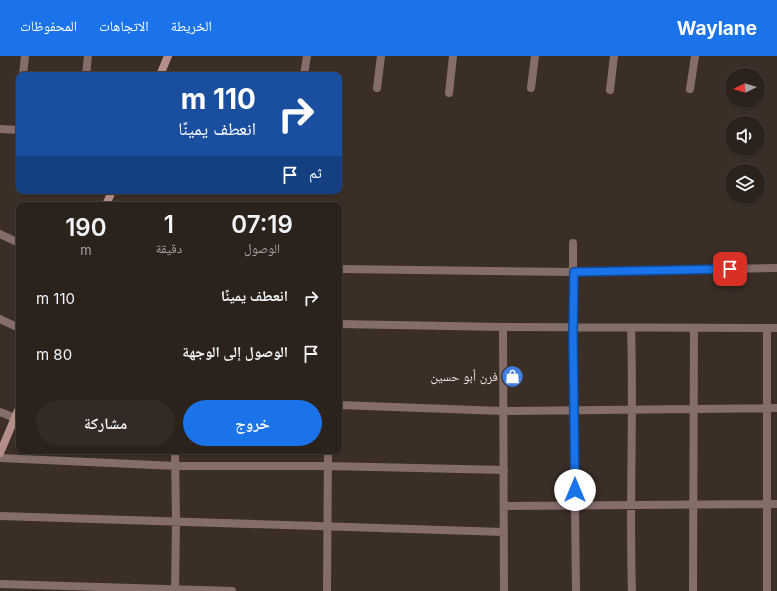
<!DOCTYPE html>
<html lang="ar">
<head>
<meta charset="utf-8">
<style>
	:root { --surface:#2c221c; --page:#342a25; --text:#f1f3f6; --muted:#a6a4a3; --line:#483f3b; --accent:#1a73e8 }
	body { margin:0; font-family:Inter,"Noto Naskh Arabic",sans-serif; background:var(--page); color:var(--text); direction:rtl; height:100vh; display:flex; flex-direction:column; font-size:15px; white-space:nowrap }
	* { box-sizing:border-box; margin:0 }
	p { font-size:13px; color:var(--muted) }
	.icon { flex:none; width:22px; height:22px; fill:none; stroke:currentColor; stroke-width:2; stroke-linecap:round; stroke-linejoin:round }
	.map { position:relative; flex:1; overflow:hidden; direction:ltr }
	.details { position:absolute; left:16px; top:146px; width:326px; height:252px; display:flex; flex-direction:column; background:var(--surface); border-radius:8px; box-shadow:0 1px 3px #0004,0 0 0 1px var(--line); direction:rtl }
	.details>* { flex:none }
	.guide { position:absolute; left:16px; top:16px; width:326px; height:122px; border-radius:8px; box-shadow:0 1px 3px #0004,0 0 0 1px var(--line); direction:rtl; background:#1a4fa0; color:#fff; overflow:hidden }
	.needle { width:26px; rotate:265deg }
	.fabs { position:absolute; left:725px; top:12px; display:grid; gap:8px }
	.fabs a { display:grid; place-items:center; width:40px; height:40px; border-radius:50%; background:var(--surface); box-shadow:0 1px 3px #0004,0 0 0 1px var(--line); font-size:20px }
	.pin { position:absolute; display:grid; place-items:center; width:34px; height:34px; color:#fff; margin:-17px; border-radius:8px; box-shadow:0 2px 6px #0006 }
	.me { position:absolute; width:44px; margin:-22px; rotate:0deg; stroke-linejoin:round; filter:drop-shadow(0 0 3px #0008) }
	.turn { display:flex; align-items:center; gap:14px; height:84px; padding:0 20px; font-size:18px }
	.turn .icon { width:52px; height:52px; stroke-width:2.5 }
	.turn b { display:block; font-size:28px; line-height:34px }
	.then { display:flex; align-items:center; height:38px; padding:0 20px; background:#0003; gap:8px; font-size:15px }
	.eta { display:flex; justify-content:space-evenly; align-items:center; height:68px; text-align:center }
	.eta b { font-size:24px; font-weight:600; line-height:28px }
	.cta { display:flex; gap:8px; margin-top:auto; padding:8px 20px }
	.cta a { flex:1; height:46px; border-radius:24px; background:var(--accent); color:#fff; font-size:16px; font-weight:600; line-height:46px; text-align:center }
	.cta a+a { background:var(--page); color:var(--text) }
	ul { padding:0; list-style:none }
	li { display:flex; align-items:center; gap:12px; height:56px; padding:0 20px }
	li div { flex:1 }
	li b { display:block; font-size:15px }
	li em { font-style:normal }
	header { display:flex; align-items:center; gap:24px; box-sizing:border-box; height:56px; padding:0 20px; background:var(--accent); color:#fff }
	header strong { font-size:19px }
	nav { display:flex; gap:22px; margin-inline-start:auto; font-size:14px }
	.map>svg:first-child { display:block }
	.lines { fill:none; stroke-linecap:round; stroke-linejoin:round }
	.minor { stroke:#856d6a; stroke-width:8 }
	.secondary { stroke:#b58e8a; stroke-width:8 }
	.route-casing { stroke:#114b97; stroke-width:10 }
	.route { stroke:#1a73e8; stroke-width:7 }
	.labels { text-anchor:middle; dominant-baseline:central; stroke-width:4; stroke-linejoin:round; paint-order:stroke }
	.poi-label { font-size:13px; fill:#e9e1db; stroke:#3a2e26; text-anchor:end }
</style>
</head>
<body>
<header>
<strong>Waylane</strong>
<nav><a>الخريطة</a><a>الاتجاهات</a><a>المحفوظات</a></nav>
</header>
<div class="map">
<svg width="777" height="535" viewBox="0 0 777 535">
	<rect width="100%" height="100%" fill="#3a2e26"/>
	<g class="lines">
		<path class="minor" d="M 23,19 L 25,0
			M 86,19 L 88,0
			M 304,19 L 307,0
			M 377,32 L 381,0
			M 531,32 L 535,0
			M 690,33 L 695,0
			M 610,34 L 614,0
			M 449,37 L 453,0
			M 0,73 L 19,74
			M 0,178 L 19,187
			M 573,187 L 573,281 L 576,535
			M 339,213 L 574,216 L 777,212
			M 0,263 L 19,272
			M 339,268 L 503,271 L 777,272
			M 503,271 L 504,535
			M 631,272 C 634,359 629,447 632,535
			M 767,272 L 767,535
			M 339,349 L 503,355 L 777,352
			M 0,356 L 15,362
			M 0,402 L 176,410 L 329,410 L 504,414
			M 504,450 L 777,448
			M 0,460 L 504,476
			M 0,528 L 232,535
			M 175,535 L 176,466 L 175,395
			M 327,535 L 328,395
			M 693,535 L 694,272"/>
		<path class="secondary" d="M 160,19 L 168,0
			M 106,149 L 112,135
			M 0,397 L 19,352"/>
	</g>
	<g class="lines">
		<defs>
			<path id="route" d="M 575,434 L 573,281 L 574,216 L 730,213"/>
		</defs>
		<use href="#route" class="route-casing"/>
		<use href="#route" class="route"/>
	</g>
	<defs>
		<symbol id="shop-disc" viewBox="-11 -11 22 22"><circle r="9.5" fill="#3f7fe0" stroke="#3a2e26"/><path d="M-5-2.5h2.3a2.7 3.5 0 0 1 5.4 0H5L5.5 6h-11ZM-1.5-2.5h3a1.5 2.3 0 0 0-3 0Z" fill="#fff"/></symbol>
	</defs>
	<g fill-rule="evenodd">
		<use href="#shop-disc" x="500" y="308" width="25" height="25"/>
	</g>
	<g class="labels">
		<g class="poi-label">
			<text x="498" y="320">فرن أبو حسين</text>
		</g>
	</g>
</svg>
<div class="fabs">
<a><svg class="needle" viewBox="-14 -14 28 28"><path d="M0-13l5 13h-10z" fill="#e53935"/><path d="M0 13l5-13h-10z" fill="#a6a4a3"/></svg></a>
<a><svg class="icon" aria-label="sound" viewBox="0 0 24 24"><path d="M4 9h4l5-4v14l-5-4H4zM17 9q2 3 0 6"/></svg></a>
<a><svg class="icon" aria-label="layers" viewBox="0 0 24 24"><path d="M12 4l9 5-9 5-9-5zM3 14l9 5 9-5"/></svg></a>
</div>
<div class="pin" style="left:730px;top:213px;background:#d93025"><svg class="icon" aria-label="arrive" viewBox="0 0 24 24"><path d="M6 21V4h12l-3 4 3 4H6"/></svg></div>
<svg class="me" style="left:575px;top:434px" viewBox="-20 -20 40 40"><circle r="19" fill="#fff"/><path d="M0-13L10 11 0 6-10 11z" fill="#1a73e8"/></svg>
<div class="guide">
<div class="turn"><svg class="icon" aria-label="right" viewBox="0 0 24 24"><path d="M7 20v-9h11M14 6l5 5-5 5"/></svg><div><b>110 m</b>انعطف يمينًا</div></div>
<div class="then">ثم<svg class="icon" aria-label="arrive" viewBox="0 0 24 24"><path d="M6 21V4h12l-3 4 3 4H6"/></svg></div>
</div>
<section class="details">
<div class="eta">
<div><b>07:19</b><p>الوصول</p></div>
<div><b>1</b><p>دقيقة</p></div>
<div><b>190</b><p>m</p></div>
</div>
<ul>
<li><svg class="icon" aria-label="right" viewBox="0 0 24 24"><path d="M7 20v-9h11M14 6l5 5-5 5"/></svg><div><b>انعطف يمينًا</b></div><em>110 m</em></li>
<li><svg class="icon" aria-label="arrive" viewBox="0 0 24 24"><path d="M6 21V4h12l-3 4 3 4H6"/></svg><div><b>الوصول إلى الوجهة</b></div><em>80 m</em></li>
</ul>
<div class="cta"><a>خروج</a><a>مشاركة</a></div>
</section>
</div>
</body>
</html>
